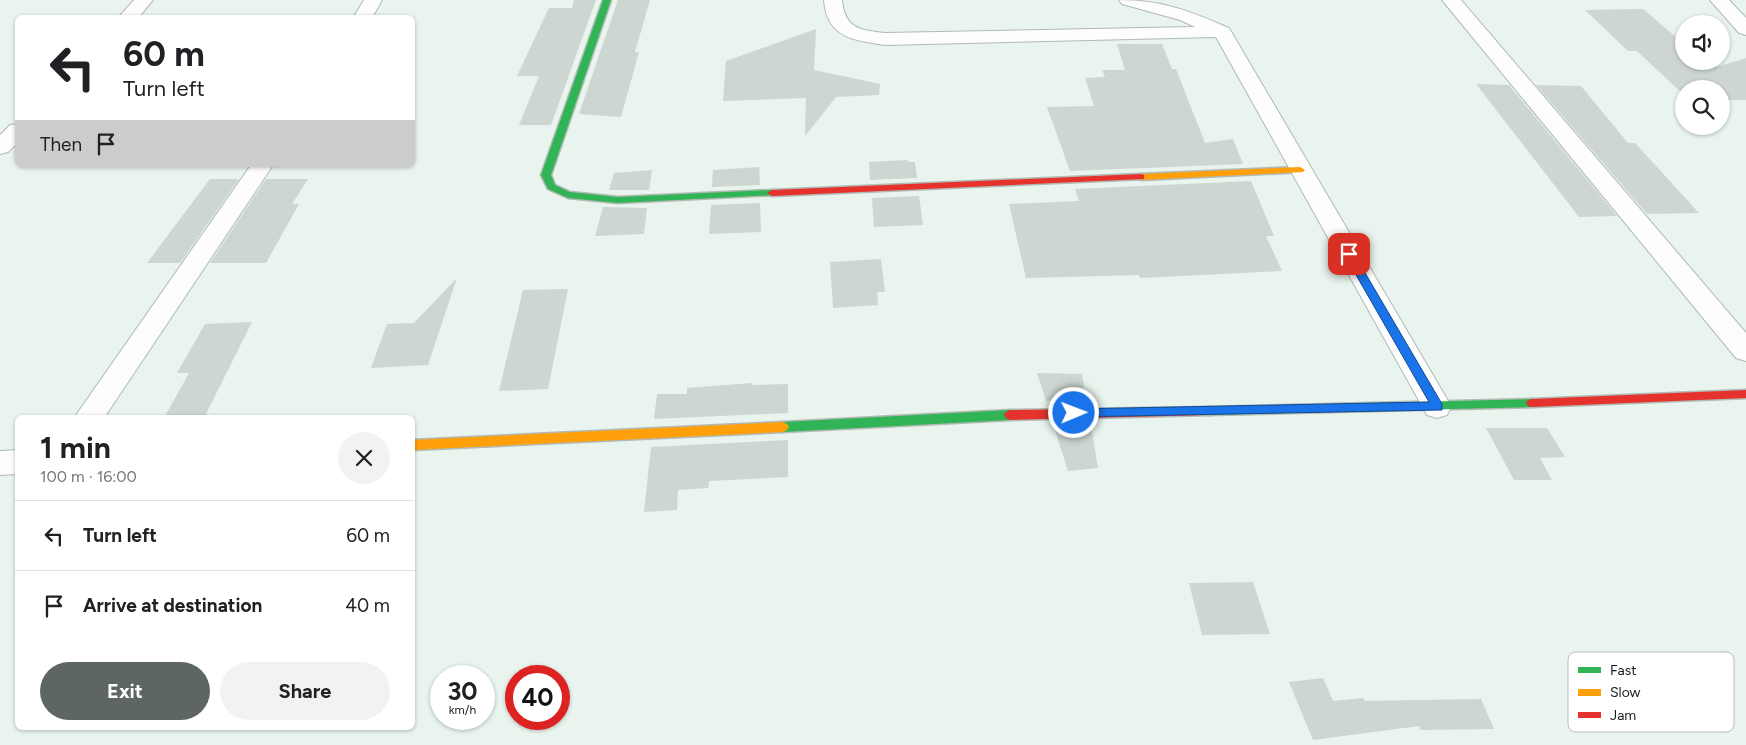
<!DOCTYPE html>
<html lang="en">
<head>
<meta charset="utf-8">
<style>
	:root { --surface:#fff; --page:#f2f2f2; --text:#202124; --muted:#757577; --line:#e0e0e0; --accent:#5e6661 }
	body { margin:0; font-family:Figtree,sans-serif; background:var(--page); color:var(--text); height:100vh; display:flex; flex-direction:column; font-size:19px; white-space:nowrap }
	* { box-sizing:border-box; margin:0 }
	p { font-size:16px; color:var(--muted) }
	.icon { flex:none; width:28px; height:28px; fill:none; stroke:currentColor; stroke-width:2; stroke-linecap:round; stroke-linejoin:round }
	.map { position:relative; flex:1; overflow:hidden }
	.panel { position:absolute; left:15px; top:415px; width:400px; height:315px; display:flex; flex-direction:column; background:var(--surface); border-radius:8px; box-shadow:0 1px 4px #0004 }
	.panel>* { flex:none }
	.guide { position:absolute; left:15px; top:15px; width:400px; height:152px; border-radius:8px; box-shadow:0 1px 4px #0004; background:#fff; color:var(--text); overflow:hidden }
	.fabs { position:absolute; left:1675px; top:15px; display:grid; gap:10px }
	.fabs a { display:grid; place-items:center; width:55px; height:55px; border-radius:50%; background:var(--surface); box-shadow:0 1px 4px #0004; font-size:25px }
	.speed { position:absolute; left:430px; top:665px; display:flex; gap:10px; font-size:25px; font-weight:700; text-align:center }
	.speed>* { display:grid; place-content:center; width:65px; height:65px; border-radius:50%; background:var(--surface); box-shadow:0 1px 4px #0004; line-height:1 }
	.speed small { font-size:12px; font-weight:400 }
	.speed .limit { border:8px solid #d22; background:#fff; color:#111 }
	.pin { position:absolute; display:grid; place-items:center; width:42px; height:42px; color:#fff; margin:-21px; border-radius:10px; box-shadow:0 2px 8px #0006 }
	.me { position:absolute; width:55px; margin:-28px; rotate:89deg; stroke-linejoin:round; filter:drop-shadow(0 0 4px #0008) }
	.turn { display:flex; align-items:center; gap:18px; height:105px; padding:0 25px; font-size:22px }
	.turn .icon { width:65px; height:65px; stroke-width:2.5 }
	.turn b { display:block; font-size:35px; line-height:42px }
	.then { display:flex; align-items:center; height:48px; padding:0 25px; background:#0003; gap:10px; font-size:19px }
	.round { display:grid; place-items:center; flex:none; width:52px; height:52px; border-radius:26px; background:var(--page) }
	.head { display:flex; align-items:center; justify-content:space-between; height:85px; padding:0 25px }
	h1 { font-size:30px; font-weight:700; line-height:38px }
	.primary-button { display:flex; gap:10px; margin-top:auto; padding:10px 25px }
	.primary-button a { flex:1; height:58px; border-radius:30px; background:var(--accent); color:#fff; font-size:20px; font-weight:700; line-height:58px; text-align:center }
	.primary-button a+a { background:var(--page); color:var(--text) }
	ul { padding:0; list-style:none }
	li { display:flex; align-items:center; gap:15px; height:70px; padding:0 25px; border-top:1px solid var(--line) }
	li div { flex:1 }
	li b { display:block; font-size:19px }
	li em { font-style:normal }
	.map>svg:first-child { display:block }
	.building { fill:#cdd6d1 }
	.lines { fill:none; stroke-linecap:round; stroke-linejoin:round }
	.street-casing { stroke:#b1bab4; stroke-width:2 }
	.fast-casing { stroke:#b1bab4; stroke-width:3 }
	.slow-casing { stroke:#b1bab4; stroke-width:3 }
	.jam-casing { stroke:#b1bab4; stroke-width:3 }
	.street { fill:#fcfdfc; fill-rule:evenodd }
	.fast { fill:#30b455; fill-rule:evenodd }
	.slow { fill:#ff9f0a; fill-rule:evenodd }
	.jam { fill:#e5322d; fill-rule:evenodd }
	.route { fill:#1a73e8; stroke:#114b97 }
	.key { fill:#fff; stroke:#b8bab9; stroke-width:1 }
	.key-label { font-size:14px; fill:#131a16 }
</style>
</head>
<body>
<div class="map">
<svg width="1746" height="745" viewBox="0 0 1746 745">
	<rect width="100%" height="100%" fill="#e8f4ed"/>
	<path class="building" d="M 574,0 L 596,0 L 551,125 L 519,125 L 539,76 L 517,76 L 549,8 L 572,8 Z
		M 618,0 L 650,0 L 635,52 L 639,52 L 621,117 L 579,114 Z
		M 1643,9 L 1684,44 L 1684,61 L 1710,61 L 1717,67 L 1746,58 L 1746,100 L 1721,100 L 1721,89 L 1684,89 L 1684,95 L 1637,51 L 1628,51 L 1585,10 Z
		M 816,29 L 814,70 L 880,84 L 879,95 L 836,97 L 805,136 L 806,98 L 723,101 L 726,61 Z
		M 1117,44 L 1162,44 L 1172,69 L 1176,69 L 1205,143 L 1233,139 L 1243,164 L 1070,171 L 1047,107 L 1094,106 L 1085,78 L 1105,77 L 1102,70 L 1125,70 Z
		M 1476,84 L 1509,85 L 1617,216 L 1579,217 Z
		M 1536,85 L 1581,86 L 1628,143 L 1635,143 L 1699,213 L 1647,214 Z
		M 907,160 L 908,162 L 915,162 L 917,178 L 870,180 L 869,162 Z
		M 759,167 L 760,185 L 712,187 L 713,170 Z
		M 652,170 L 649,190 L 609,190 L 614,173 Z
		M 210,179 L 239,179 L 180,263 L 147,263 Z
		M 266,179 L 308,179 L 292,204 L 299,204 L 266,263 L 210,263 Z
		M 1251,181 L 1274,236 L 1266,236 L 1282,271 L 1140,278 L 1139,275 L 1026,278 L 1009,204 L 1079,201 L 1075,189 Z
		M 919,196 L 923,225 L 874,227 L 872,198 Z
		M 760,203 L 761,232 L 709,234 L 711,205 Z
		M 603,207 L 647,208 L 644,234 L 595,236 Z
		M 881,259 L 885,292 L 877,292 L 878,305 L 833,308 L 830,262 Z
		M 457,278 L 428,365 L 371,368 L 387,324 L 414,323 Z
		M 568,289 L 548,389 L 499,391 L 523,290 Z
		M 252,322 L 204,418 L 164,418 L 189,373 L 177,373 L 205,324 Z
		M 1037,373 L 1082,374 L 1086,400 L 1046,401 Z
		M 752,383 L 752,385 L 788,384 L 788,413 L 654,419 L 657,394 L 687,394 L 687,388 Z
		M 1091,426 L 1098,468 L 1068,471 L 1054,427 Z
		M 1486,428 L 1547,428 L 1565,457 L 1540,458 L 1552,480 L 1514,480 Z
		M 788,440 L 788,477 L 709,481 L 708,488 L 678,490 L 677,510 L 644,512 L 651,447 Z
		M 1253,582 L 1270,634 L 1202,635 L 1189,583 Z
		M 1323,678 L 1333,701 L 1363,698 L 1365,701 L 1481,699 L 1494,729 L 1421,730 L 1419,726 L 1313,740 L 1289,682 Z"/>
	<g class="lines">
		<defs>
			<path id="street" d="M 134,0 L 153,0 L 138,18 L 118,18 Z
				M 364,0 L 382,0 L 372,18 L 353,18 Z
				M 824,0 L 842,0 C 845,29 860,30 885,33 L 1195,27 L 1180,20 L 1122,4 L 1119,0 C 1162,0 1190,11 1229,28 L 1447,399 L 1451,407 L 1447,415 L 1437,418 L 1427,415 L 1216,37 L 885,45 C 853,40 827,38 824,0 Z
				M 1442,0 L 1461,0 L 1746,333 L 1746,361 L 1736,358 Z
				M 1710,0 L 1729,0 L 1746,18 L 1746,35 L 1739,33 Z
				M 18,124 L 18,142 L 8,152 L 0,154 L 0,135 L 10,125 Z
				M 251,165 L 273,165 L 104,418 L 74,418 Z
				M 18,450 L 18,474 L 0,475 L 0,451 Z"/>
			<path id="fast" d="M 603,0 L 611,0 L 551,175 L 555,185 L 570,192 L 618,197 L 772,190 L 775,191 L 775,195 L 618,203 L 568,198 L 548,189 L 541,175 Z
				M 1532,399 L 1536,400 L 1538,403 L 1536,406 L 1532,407 L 1209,415 L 1205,414 L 1203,411 L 1205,408 L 1209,407 Z
				M 1010,410 L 1014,412 L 1016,415 L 1014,418 L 1010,420 L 783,432 L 779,430 L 777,427 L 779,424 L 783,422 Z"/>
			<path id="slow" d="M 1300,167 L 1305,170 L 1303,172 L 1141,180 L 1136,177 L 1141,174 Z
				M 783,422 L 787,424 L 789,427 L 787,430 L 783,432 L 412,450 L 412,440 Z"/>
			<path id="jam" d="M 1141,174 L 1144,175 L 1144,179 L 772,196 L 767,193 L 772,190 Z
				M 1746,390 L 1746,398 L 1532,407 L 1528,406 L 1526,403 L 1528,400 L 1532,399 Z
				M 1209,407 L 1213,408 L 1215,411 L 1213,414 L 1209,415 L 1010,420 L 1006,418 L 1004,415 L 1006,412 L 1010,410 Z"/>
		</defs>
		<use href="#street" class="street-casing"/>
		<use href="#fast" class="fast-casing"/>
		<use href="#slow" class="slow-casing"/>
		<use href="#jam" class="jam-casing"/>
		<use href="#street" class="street"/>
		<use href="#fast" class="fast"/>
		<use href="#slow" class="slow"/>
		<use href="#jam" class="jam"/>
	</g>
	<path class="route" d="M 1349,251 L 1354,254 L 1442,404 L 1442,410 L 1070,417 L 1070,410 L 1074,409 L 1429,402 L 1344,254 Z"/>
	<rect x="1568" y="652" width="166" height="80" rx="8" class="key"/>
	<rect x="1578" y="667" width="23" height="6" fill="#30b455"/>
	<rect x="1578" y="689" width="23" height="7" fill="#ff9f0a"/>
	<rect x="1578" y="712" width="23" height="6" fill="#e5322d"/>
	<g class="key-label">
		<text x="1610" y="675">Fast</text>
		<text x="1610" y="697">Slow</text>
		<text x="1610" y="720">Jam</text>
	</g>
</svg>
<div class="fabs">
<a><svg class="icon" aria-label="sound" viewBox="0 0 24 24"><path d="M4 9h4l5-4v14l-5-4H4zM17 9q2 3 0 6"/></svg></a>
<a><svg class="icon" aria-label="search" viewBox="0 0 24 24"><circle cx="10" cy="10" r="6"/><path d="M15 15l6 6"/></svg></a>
</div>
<div class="speed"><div>30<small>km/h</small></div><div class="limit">40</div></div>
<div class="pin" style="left:1349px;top:254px;background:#d93025"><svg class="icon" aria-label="arrive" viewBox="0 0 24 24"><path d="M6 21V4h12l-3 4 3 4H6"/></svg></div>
<svg class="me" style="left:1074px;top:413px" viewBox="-20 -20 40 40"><circle r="17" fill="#1a73e8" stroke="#fff" stroke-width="3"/><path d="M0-11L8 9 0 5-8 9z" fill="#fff"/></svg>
<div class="guide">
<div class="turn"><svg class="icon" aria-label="left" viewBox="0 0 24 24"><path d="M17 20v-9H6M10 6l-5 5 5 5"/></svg><div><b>60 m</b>Turn left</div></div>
<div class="then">Then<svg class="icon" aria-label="arrive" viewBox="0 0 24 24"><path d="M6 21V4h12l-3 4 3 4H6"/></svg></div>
</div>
<section class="panel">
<div class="head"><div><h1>1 min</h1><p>100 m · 16:00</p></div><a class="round"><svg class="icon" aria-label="close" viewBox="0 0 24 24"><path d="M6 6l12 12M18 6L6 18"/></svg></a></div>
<ul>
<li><svg class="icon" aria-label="left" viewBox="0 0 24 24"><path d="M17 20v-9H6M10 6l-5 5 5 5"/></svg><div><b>Turn left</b></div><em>60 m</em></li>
<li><svg class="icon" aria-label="arrive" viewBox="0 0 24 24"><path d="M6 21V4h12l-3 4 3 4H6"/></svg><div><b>Arrive at destination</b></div><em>40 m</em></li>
</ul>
<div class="primary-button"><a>Exit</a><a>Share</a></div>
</section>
</div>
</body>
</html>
